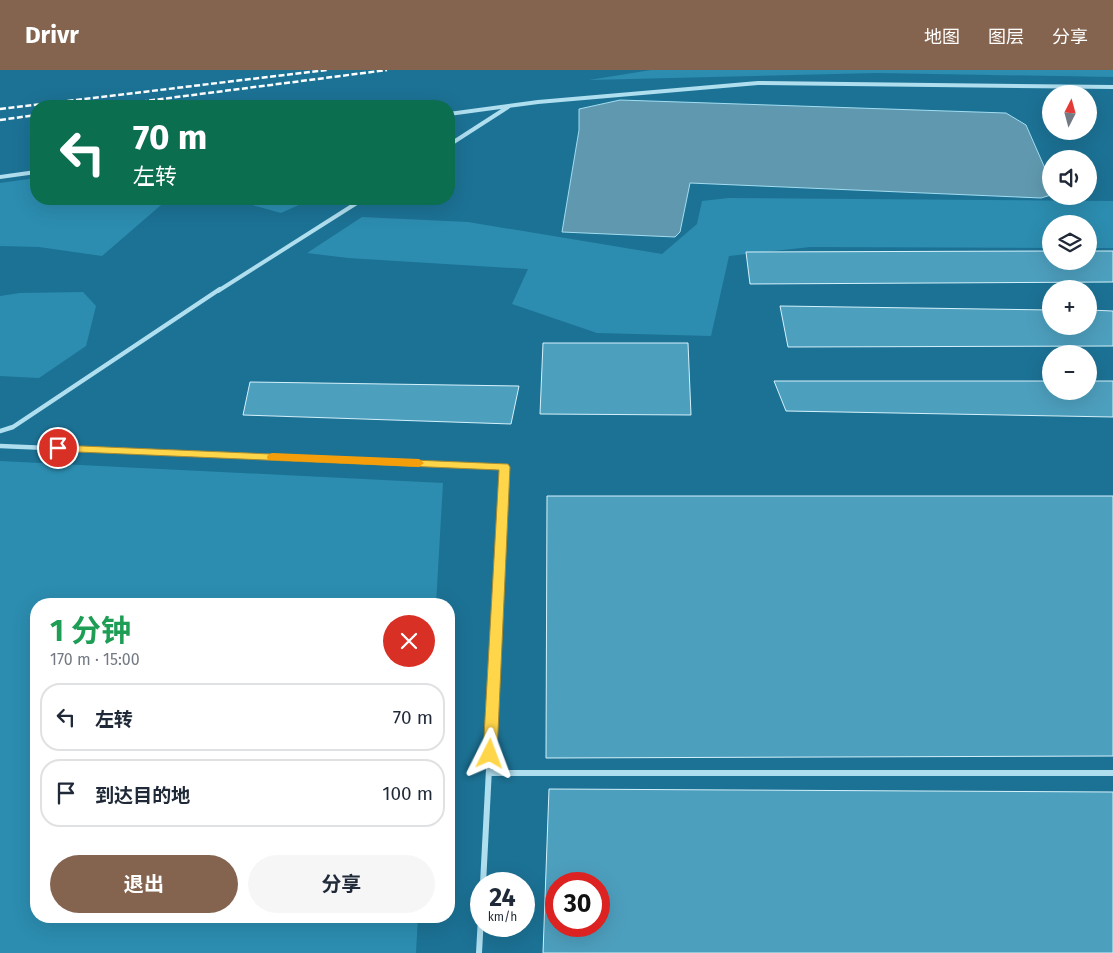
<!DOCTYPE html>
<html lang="zh">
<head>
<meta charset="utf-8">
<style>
	:root { --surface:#fff; --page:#f6f6f7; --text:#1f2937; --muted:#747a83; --line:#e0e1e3; --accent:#84644f }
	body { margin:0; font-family:"Fira Sans","Noto Sans SC",sans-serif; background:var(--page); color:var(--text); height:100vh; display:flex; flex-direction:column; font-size:19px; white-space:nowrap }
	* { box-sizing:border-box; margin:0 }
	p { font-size:16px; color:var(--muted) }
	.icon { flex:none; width:28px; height:28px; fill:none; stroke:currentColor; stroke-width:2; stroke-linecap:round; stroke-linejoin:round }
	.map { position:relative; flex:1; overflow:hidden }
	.details { position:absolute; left:30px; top:528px; width:425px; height:325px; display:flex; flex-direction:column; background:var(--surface); border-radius:20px; box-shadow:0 5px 20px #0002 }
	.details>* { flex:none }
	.top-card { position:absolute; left:30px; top:30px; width:425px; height:105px; border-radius:20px; box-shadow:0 5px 20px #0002; background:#0b6e4f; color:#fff; overflow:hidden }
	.needle { width:32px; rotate:6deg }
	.tools { position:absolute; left:1042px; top:15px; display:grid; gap:10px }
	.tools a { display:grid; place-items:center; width:55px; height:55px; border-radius:50%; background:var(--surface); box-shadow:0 5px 20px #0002; font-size:25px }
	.speed { position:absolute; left:470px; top:802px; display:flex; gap:10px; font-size:25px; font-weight:700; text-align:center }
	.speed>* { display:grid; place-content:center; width:65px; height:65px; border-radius:50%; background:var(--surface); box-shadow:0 5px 20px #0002; line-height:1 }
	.speed small { font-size:12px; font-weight:400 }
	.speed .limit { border:8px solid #d22; background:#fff; color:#111 }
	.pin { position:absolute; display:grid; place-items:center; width:42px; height:42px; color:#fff; margin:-21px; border:2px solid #fff; border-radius:50%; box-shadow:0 1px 5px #0007 }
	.me { position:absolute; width:55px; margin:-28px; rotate:3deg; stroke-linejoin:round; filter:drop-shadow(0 0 4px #0008) }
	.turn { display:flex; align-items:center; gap:18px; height:105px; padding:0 20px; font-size:22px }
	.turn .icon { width:65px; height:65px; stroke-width:2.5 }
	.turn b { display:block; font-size:35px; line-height:42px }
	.round { display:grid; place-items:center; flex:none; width:52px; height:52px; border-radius:26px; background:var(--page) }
	.headline { display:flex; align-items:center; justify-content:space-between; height:85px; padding:0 20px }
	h1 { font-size:30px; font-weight:700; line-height:38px; color:#1e9e55 }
	.action { display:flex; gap:10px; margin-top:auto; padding:10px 20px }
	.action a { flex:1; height:58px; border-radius:30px; background:var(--accent); color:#fff; font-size:20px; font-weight:700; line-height:58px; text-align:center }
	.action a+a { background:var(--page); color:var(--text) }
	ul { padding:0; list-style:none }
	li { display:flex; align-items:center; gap:15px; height:68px; margin:0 10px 8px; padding:0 10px; border:2px solid var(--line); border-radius:20px }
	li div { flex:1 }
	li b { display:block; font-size:19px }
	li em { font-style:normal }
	header { display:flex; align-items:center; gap:30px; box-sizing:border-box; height:70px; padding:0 25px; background:var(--accent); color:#fff }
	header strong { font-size:24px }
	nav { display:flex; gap:28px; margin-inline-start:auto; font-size:18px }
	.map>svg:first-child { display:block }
	.green { fill:#2c8db0 }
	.water { fill:#6099af; stroke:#a2ddf1 }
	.building { fill:#4d9fbe; stroke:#d5f1fb; fill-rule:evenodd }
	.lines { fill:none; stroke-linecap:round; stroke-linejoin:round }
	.minor-far2 { stroke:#afdeef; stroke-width:4 }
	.minor-far1 { stroke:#afdeef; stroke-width:4.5 }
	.minor { stroke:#afdeef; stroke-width:6 }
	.rail { stroke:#fff; stroke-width:2.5; stroke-dasharray:6 2.5; stroke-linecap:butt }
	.route { fill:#ffd54a; stroke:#a68a30 }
	.slow { fill:#f59e0b }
</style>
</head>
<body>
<header>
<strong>Drivr</strong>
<nav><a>地图</a><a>图层</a><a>分享</a></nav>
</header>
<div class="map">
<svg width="1113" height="883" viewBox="0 0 1113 883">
	<rect width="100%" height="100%" fill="#1c7295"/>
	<path class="green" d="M 651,0 L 1113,0 L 1113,7 L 877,3 L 589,10 Z
		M 36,108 L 36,129 L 168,129 L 102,186 L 39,177 L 0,176 L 0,113 Z
		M 729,128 L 1113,131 L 1113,178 L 1089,178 L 1089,154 L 1051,154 L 1051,178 L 810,177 L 729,186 L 711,266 L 597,263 L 512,234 L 528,199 L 348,188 L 307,183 L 362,147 L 468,152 L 662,184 L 697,154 L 702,131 Z
		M 231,129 L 312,129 L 281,143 Z
		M 83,222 L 96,236 L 86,276 L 39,308 L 0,306 L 0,226 L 20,223 Z
		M 0,391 L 443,413 L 436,534 L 36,534 L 36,846 L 418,846 L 416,883 L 0,883 Z"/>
	<path class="water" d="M 620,30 L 1006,43 L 1026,55 L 1051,112 L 1051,125 L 1041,128 L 690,113 L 680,162 L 675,167 L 562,162 L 579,60 L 579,39 Z"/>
	<path class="building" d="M 1051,181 L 1051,191 L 1089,191 L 1089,181 L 1113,181 L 1113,212 L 750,214 L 746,182 Z
		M 780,236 L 1051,240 L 1051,256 L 1089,256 L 1089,240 L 1113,241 L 1113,276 L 788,277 Z
		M 543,273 L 688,273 L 691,345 L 540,344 Z
		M 774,311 L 1051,311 L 1051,321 L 1089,321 L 1089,311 L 1113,311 L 1113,347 L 786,341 Z
		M 250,312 L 519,316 L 511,354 L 243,345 Z
		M 547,426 L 1113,426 L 1113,686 L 546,688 Z
		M 549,719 L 1113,722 L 1113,883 L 543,883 ZM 556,814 L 599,814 L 599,856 L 556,856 Z"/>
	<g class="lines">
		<path class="minor-far2" d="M 449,44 L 538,32 L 758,13 L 1113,17
			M 449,75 L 508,37
			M 0,107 L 36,102
			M 218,221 L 363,129"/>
		<path class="minor-far1" d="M 0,361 L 13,357 L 220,219
			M 0,376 L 505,397 L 499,508"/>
		<path class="minor" d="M 489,703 L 1113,703
			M 483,814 L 499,507
			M 479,883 L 481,847"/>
		<path class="rail" d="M 107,36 L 387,0
			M 0,39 L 327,0
			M 0,50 L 36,45"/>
	</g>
	<path class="route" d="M 58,375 L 508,394 L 510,397 L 497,684 L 494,688 L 490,690 L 485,688 L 483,684 L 499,400 L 55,381 L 53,378 L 55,376 Z"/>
	<path class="slow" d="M 272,383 L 419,389 L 424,393 L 419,397 L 268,390 L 267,387 L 268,385 Z"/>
</svg>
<div class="tools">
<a><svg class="needle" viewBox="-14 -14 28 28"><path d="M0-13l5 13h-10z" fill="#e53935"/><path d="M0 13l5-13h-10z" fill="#747a83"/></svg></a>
<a><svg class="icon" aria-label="sound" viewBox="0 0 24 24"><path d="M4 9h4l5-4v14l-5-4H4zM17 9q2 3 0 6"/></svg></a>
<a><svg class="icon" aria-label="layers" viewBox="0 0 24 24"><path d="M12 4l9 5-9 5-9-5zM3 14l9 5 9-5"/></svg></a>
<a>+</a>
<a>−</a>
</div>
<div class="speed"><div>24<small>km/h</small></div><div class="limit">30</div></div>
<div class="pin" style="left:58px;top:378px;background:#d93025"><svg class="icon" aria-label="arrive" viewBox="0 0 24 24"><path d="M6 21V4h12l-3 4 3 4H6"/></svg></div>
<svg class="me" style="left:490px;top:684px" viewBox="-20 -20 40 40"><path d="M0-17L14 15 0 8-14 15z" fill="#ffd54a" stroke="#fff" stroke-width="4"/></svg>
<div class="top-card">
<div class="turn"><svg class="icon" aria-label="left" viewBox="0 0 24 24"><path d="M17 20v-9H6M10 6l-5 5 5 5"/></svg><div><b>70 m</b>左转</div></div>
</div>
<section class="details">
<div class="headline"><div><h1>1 分钟</h1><p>170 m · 15:00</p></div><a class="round" style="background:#d93025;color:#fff"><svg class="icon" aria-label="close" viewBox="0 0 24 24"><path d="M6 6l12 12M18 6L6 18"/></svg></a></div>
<ul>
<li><svg class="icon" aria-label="left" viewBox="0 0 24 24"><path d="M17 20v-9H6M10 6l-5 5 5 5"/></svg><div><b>左转</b></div><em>70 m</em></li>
<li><svg class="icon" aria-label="arrive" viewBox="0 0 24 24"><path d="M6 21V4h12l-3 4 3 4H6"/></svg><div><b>到达目的地</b></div><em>100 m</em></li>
</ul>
<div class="action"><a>退出</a><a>分享</a></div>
</section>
</div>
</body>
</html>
